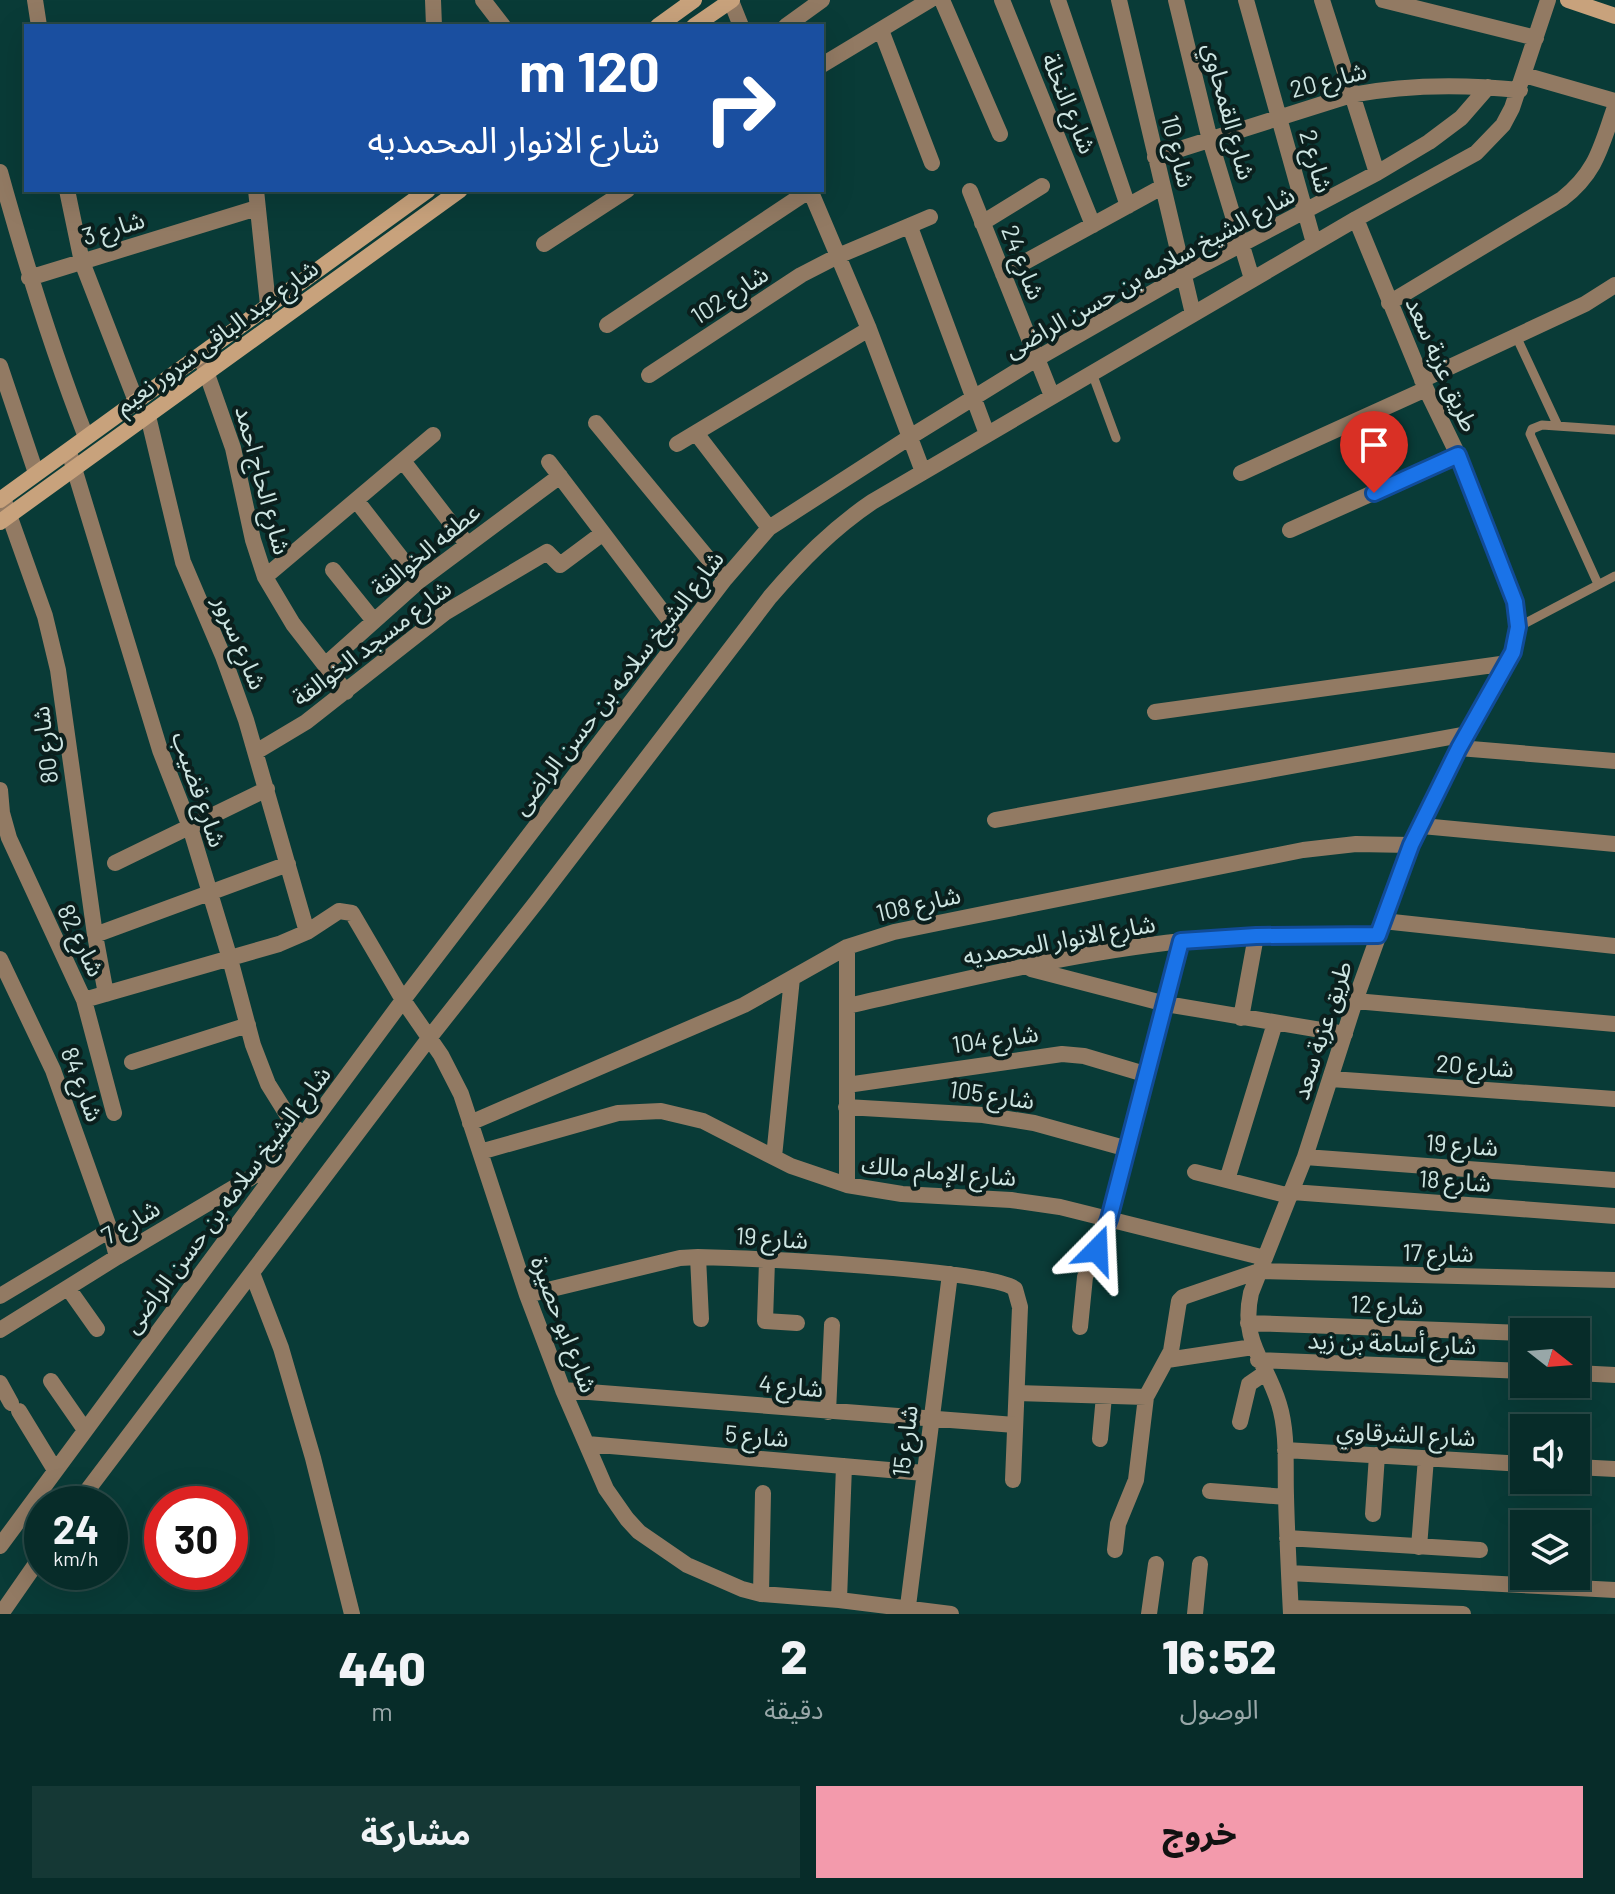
<!DOCTYPE html>
<html lang="ar">
<head>
<meta charset="utf-8">
<style>
	:root { --surface:#072c29; --page:#153835; --text:#f1f3f6; --muted:#98a7a8; --line:#284846; --accent:#f39aac }
	body { margin:0; font-family:Barlow,"Noto Sans Arabic",sans-serif; background:var(--page); color:var(--text); direction:rtl; height:100vh; display:flex; flex-direction:column; font-size:30px; white-space:nowrap }
	* { box-sizing:border-box; margin:0 }
	p { font-size:26px; color:var(--muted) }
	.icon { flex:none; width:44px; height:44px; fill:none; stroke:currentColor; stroke-width:2; stroke-linecap:round; stroke-linejoin:round }
	.map { position:relative; height:1614px; overflow:hidden; direction:ltr }
	.panel { display:flex; flex-direction:column; background:var(--surface); flex:1 }
	.panel>* { flex:none }
	.top-card { position:absolute; left:24px; top:24px; width:800px; height:168px; border-radius:0px; box-shadow:0 8px 32px #0002,0 0 0 2px var(--line); direction:rtl; background:#1a4fa0; color:#fff; overflow:hidden }
	.needle { width:52px; rotate:107deg }
	.fabs { position:absolute; left:1510px; top:1318px; display:grid; gap:16px }
	.fabs a { display:grid; place-items:center; width:80px; height:80px; border-radius:0px; background:var(--surface); box-shadow:0 8px 32px #0002,0 0 0 2px var(--line); font-size:40px }
	.speed { position:absolute; left:24px; top:1486px; display:flex; gap:16px; font-size:40px; font-weight:700; text-align:center }
	.speed>* { display:grid; place-content:center; width:104px; height:104px; border-radius:50%; background:var(--surface); box-shadow:0 8px 32px #0002,0 0 0 2px var(--line); line-height:1 }
	.speed small { font-size:20px; font-weight:400 }
	.speed .limit { border:12px solid #d22; background:#fff; color:#111 }
	.pin { position:absolute; display:grid; place-items:center; width:68px; height:68px; color:#fff; margin:-82px -34px; border-radius:50% 50% 50% 0; rotate:-45deg; box-shadow:0 0 8px #0007 }
	.pin .icon { rotate:45deg }
	.me { position:absolute; width:88px; margin:-44px; rotate:21deg; stroke-linejoin:round; filter:drop-shadow(0 0 6px #0008) }
	.turn { display:flex; align-items:center; gap:28px; height:168px; padding:0 32px; font-size:36px }
	.turn .icon { width:104px; height:104px; stroke-width:2.5 }
	.turn b { display:block; font-size:56px; line-height:68px }
	.eta { display:flex; justify-content:space-evenly; align-items:center; height:136px; text-align:center }
	.eta b { font-size:48px; font-weight:800; line-height:56px }
	.primary-button { display:flex; gap:16px; margin-top:auto; padding:16px 32px }
	.primary-button a { flex:1; height:92px; border-radius:0px; background:var(--accent); color:#111; font-size:32px; font-weight:800; line-height:92px; text-align:center }
	.primary-button a+a { background:var(--page); color:var(--text) }
	.map>svg:first-child { display:block }
	.lines { fill:none; stroke-linecap:round; stroke-linejoin:round }
	.lane { stroke:#927a63; stroke-width:9 }
	.street { stroke:#927a63; stroke-width:16 }
	.secondary { stroke:#c8a27c; stroke-width:16 }
	.route-casing { stroke:#114b97; stroke-width:20 }
	.route { stroke:#1a73e8; stroke-width:14 }
	.labels { text-anchor:middle; dominant-baseline:central; stroke-width:8; stroke-linejoin:round; paint-order:stroke }
	.street-label { font-size:24px; fill:#cde5e2; stroke:#0b1f1d }
</style>
</head>
<body>
<div class="map">
<svg width="1615" height="1614" viewBox="0 0 1615 1614">
	<rect width="100%" height="100%" fill="#093b37"/>
	<g class="lines">
		<path class="lane" d="M 1516,336 L 1558,426
			M 1092,373 L 1116,438
			M 1598,584 L 1530,434 L 1532,429 L 1542,425 L 1615,430
			M 1518,627 L 1615,576"/>
		<path class="street" d="M 35,0 L 39,26
			M 433,0 L 434,26
			M 483,0 L 503,26
			M 942,0 L 1000,134
			M 1002,0 L 1093,225
			M 1058,0 L 1128,206
			M 1119,0 L 1193,314
			M 1176,0 L 1210,140 L 1252,279
			M 1246,0 L 1314,243
			M 1322,0 L 1377,173
			M 1383,0 L 1536,38
			M 731,1 L 741,26
			M 786,26 L 822,0
			M 881,30 L 932,163
			M 822,65 L 930,0
			M 1524,75 L 1615,101
			M 1155,157 L 1351,95 C 1408,84 1462,84 1520,90
			M 0,172 C 25,262 52,350 86,437
			M 67,190 L 82,262 L 136,401
			M 256,190 L 268,305
			M 810,190 L 869,329 L 923,472
			M 970,191 L 1052,396
			M 982,223 L 1042,186
			M 910,227 L 987,434
			M 544,244 L 627,190
			M 1003,274 L 1162,187
			M 29,278 L 257,208
			M 1389,303 L 1562,199 C 1597,172 1601,146 1615,107
			M 607,325 L 810,190
			M 202,360 L 233,448 L 253,540 L 265,577 L 293,624 L 346,692
			M 0,366 L 36,473
			M 649,375 L 801,275 L 838,256 L 930,217
			M 1422,380 L 1585,304 L 1615,285
			M 148,416 L 183,562 L 223,656 L 246,720 L 307,932
			M 596,423 L 725,579
			M 696,433 L 769,528
			M 677,444 L 869,329
			M 70,455 L 160,750 L 190,827 L 230,959 L 253,1045 L 268,1084 L 301,1137
			M 403,461 L 467,544
			M 549,462 L 603,533
			M 1241,473 L 1426,389
			M 3,498 L 45,616 L 58,670 L 95,935 L 106,994
			M 356,500 L 419,581
			M 1290,530 L 1458,455
			M 333,570 L 374,621
			M 265,577 L 433,435
			M 325,665 L 419,581 L 560,476
			M 1155,712 L 1508,663
			M 1459,748 L 1615,761
			M 256,752 L 306,722 L 446,612 L 547,552 L 560,565 L 603,533 L 681,636
			M 0,790 L 2,813 L 9,838 L 84,1000 L 114,1113
			M 995,820 L 1467,734
			M 1422,826 L 1615,844
			M 115,863 L 267,789
			M 1383,921 L 1615,946
			M 95,935 L 288,864
			M 0,959 L 53,1070 L 110,1230 L 117,1257
			M 1031,969 L 1166,1004 L 1345,1034
			M 84,1000 L 279,944 L 307,932 L 339,911 L 352,913 L 403,1000 L 441,1055 L 461,1094 L 527,1295 L 563,1390 L 606,1489 L 627,1519 L 639,1532 L 687,1565 L 742,1589 L 761,1594 L 839,1600 L 951,1614
			M 1355,1001 L 1615,1024
			M 847,1006 C 958,981 1069,953 1183,941 C 1248,935 1313,935 1378,935
			M 1241,1018 L 1256,936
			M 132,1062 L 248,1025
			M 1331,1079 L 1615,1099
			M 847,1085 L 1062,1054 L 1084,1056 L 1148,1075
			M 846,1107 L 983,1115 L 1034,1123 L 1128,1149
			M 470,1123 L 744,1005 L 847,947 L 894,932 L 948,921 L 1303,850 L 1356,844 L 1411,845
			M 480,1152 L 618,1113 L 661,1111 L 703,1121 L 791,1166 L 847,1185 L 902,1194 L 1011,1200 L 1060,1207 L 1265,1258
			M 774,1157 L 792,978
			M 1305,1157 L 1615,1180
			M 1195,1172 L 1290,1196
			M 1227,1180 L 1275,1023
			M 847,1185 L 847,947
			M 1292,1192 L 1615,1216
			M 698,1257 L 701,1319
			M 767,1261 L 765,1321 L 797,1323
			M 252,1273 L 281,1348 L 313,1458 L 352,1614
			M 68,1288 L 97,1329
			M 527,1295 L 680,1258 L 698,1257 C 743,1258 993,1269 1015,1289 L 1020,1307 L 1013,1480
			M 0,1296 L 110,1230
			M 1248,1323 L 1524,1333
			M 1080,1327 L 1085,1277 L 1109,1219 L 1181,941
			M 0,1330 L 117,1257 L 279,1161
			M 1167,1360 L 1253,1347
			M 1258,1360 L 1524,1371
			M 1576,1373 L 1615,1375
			M 51,1381 L 85,1430
			M 0,1383 L 11,1403
			M 563,1390 L 1015,1425
			M 1017,1393 L 1146,1397
			M 19,1411 L 55,1470
			M 828,1412 L 832,1325
			M 1240,1422 L 1249,1384 L 1265,1373
			M 1100,1439 L 1104,1396
			M 587,1444 L 924,1473
			M 1285,1450 L 1524,1464
			M 1576,1467 L 1615,1469
			M 1210,1491 L 1286,1497
			M 77,1504 L 430,1037 L 538,900 L 770,597 C 801,561 832,529 872,502 L 1356,219 L 1476,153 L 1503,125 L 1512,108 L 1548,0
			M 1373,1514 L 1377,1455
			M 1287,1538 L 1480,1550
			M 0,1546 L 403,1000 L 725,579 L 769,528 L 910,437 L 1038,358 L 1185,274 L 1377,173 L 1429,142 L 1461,118 L 1488,87
			M 1419,1547 L 1426,1458
			M 1115,1550 L 1118,1524 L 1136,1480 L 1146,1397 L 1171,1351 L 1179,1301 L 1183,1297 L 1259,1271 L 1615,1280
			M 1289,1573 L 1615,1590
			M 761,1594 L 763,1493
			M 839,1600 L 844,1466
			M 1291,1608 L 1463,1614
			M 1,1614 L 42,1555
			M 907,1614 L 950,1274
			M 1149,1614 L 1156,1564
			M 1195,1614 L 1200,1564
			M 1291,1614 C 1289,1575 1287,1536 1286,1496 C 1285,1466 1288,1433 1279,1404 C 1266,1361 1240,1342 1251,1293 L 1305,1157 L 1355,1001 L 1411,845 L 1459,748 L 1513,652 L 1518,627 L 1515,602 L 1458,455 L 1426,389 L 1356,219"/>
		<path class="secondary" d="M 1568,0 L 1615,16
			M 658,26 L 694,0
			M 694,26 L 732,0
			M 0,500 L 428,190
			M 0,522 L 460,190"/>
	</g>
	<g class="lines">
		<defs>
			<path id="route" d="M 1097,1250 L 1109,1219 L 1181,941 L 1256,936 L 1378,935 L 1411,845 L 1459,748 L 1513,652 L 1518,627 L 1515,602 L 1458,455 L 1374,493"/>
		</defs>
		<use href="#route" class="route-casing"/>
		<use href="#route" class="route"/>
	</g>
	<g class="labels">
		<g class="street-label">
			<text transform="translate(1328 79) rotate(-15)">شارع 20</text>
			<text transform="translate(1070 103) rotate(68)">شارع النخلة</text>
			<text transform="translate(1230 111) rotate(75)">شارع القمحاوي</text>
			<text transform="translate(1179 151) rotate(76)">شارع 10</text>
			<text transform="translate(1317 161) rotate(74)">شارع 2</text>
			<text transform="translate(113 227) rotate(-17)">شارع 3</text>
			<text transform="translate(1024 262) rotate(68)">شارع 24</text>
			<text transform="translate(1149 271) rotate(-29)">شارع الشيخ سلامه بن حسن الراضى</text>
			<text transform="translate(729 294) rotate(-33)">شارع 102</text>
			<text transform="translate(216 336) rotate(-36)">شارع عبد الباقى سرور نعيم</text>
			<text transform="translate(1443 364) rotate(66)">طريق عزبة سعد</text>
			<text transform="translate(264 480) rotate(75)">شارع الحاج احمد</text>
			<text transform="translate(425 549) rotate(-39)">عطفه الخوالقة</text>
			<text transform="translate(241 642) rotate(67)">شارع سرور</text>
			<text transform="translate(371 642) rotate(-37)">شارع مسجد الخوالقة</text>
			<text transform="translate(617 682) rotate(-52)">شارع الشيخ سلامه بن حسن الراضى</text>
			<text transform="translate(44 745) rotate(-97)">شارع 80</text>
			<text transform="translate(200 789) rotate(71)">شارع قضيب</text>
			<text transform="translate(918 903) rotate(-13)">شارع 108</text>
			<text transform="translate(1059 939) rotate(-10)">شارع الانوار المحمديه</text>
			<text transform="translate(82 940) rotate(64)">شارع 82</text>
			<text transform="translate(1321 1030) rotate(-72)">طريق عزبة سعد</text>
			<text transform="translate(995 1038) rotate(-8)">شارع 104</text>
			<text transform="translate(1475 1065) rotate(4)">شارع 20</text>
			<text transform="translate(83 1084) rotate(69)">شارع 84</text>
			<text transform="translate(992 1094) rotate(8)">شارع 105</text>
			<text transform="translate(1462 1144) rotate(4)">شارع 19</text>
			<text transform="translate(939 1170) rotate(5)">شارع الإمام مالك</text>
			<text transform="translate(1455 1180) rotate(4)">شارع 18</text>
			<text transform="translate(226 1199) rotate(-53)">شارع الشيخ سلامه بن حسن الراضى</text>
			<text transform="translate(130 1221) rotate(-31)">شارع 7</text>
			<text transform="translate(772 1237) rotate(4)">شارع 19</text>
			<text transform="translate(1438 1252) rotate(1)">شارع 17</text>
			<text transform="translate(1387 1304) rotate(2)">شارع 12</text>
			<text transform="translate(565 1324) rotate(69)">شارع ابو حصيرة</text>
			<text transform="translate(1392 1342) rotate(2)">شارع أسامة بن زيد</text>
			<text transform="translate(791 1385) rotate(5)">شارع 4</text>
			<text transform="translate(1406 1433) rotate(3)">شارع الشرقاوي</text>
			<text transform="translate(757 1435) rotate(5)">شارع 5</text>
			<text transform="translate(904 1441) rotate(-83)">شارع 15</text>
		</g>
	</g>
</svg>
<div class="fabs">
<a><svg class="needle" viewBox="-14 -14 28 28"><path d="M0-13l5 13h-10z" fill="#e53935"/><path d="M0 13l5-13h-10z" fill="#98a7a8"/></svg></a>
<a><svg class="icon" aria-label="sound" viewBox="0 0 24 24"><path d="M4 9h4l5-4v14l-5-4H4zM17 9q2 3 0 6"/></svg></a>
<a><svg class="icon" aria-label="layers" viewBox="0 0 24 24"><path d="M12 4l9 5-9 5-9-5zM3 14l9 5 9-5"/></svg></a>
</div>
<div class="speed"><div>24<small>km/h</small></div><div class="limit">30</div></div>
<div class="pin" style="left:1374px;top:493px;background:#d93025"><svg class="icon" aria-label="arrive" viewBox="0 0 24 24"><path d="M6 21V4h12l-3 4 3 4H6"/></svg></div>
<svg class="me" style="left:1097px;top:1250px" viewBox="-20 -20 40 40"><path d="M0-17L14 15 0 8-14 15z" fill="#1a73e8" stroke="#fff" stroke-width="4"/></svg>
<div class="top-card">
<div class="turn"><svg class="icon" aria-label="right" viewBox="0 0 24 24"><path d="M7 20v-9h11M14 6l5 5-5 5"/></svg><div><b>120 m</b>شارع الانوار المحمديه</div></div>
</div>
</div>
<section class="panel">
<div class="eta">
<div><b>16:52</b><p>الوصول</p></div>
<div><b>2</b><p>دقيقة</p></div>
<div><b>440</b><p>m</p></div>
</div>
<div class="primary-button"><a>خروج</a><a>مشاركة</a></div>
</section>
</body>
</html>
